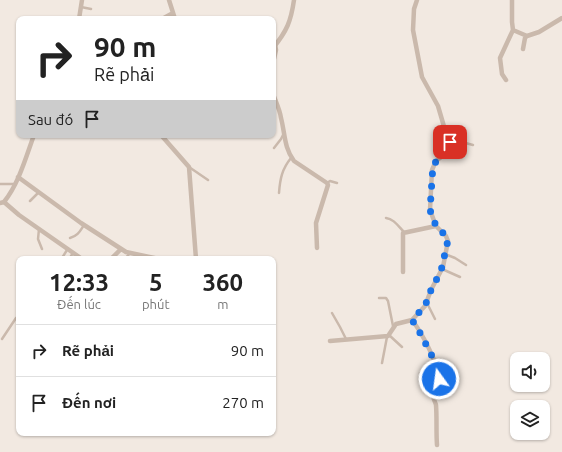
<!DOCTYPE html>
<html lang="vi">
<head>
<meta charset="utf-8">
<style>
	:root { --surface:#fff; --page:#f6f6f6; --text:#222; --muted:#767676; --line:#e0e0e0 }
	body { margin:0; font-family:Ubuntu,sans-serif; background:var(--page); color:var(--text); height:100vh; display:flex; flex-direction:column; font-size:15px; white-space:nowrap }
	* { box-sizing:border-box; margin:0 }
	p { font-size:13px; color:var(--muted) }
	.icon { flex:none; width:22px; height:22px; fill:none; stroke:currentColor; stroke-width:2; stroke-linecap:round; stroke-linejoin:round }
	.map { position:relative; flex:1; overflow:hidden }
	.panel { position:absolute; left:16px; top:256px; width:260px; height:180px; display:flex; flex-direction:column; background:var(--surface); border-radius:8px; box-shadow:0 1px 3px #0004 }
	.panel>* { flex:none }
	.guide { position:absolute; left:16px; top:16px; width:260px; height:122px; border-radius:8px; box-shadow:0 1px 3px #0004; background:#fff; color:var(--text); overflow:hidden }
	.controls { position:absolute; left:510px; top:352px; display:grid; gap:8px }
	.controls a { display:grid; place-items:center; width:40px; height:40px; border-radius:8px; background:var(--surface); box-shadow:0 1px 3px #0004; font-size:20px }
	.pin { position:absolute; display:grid; place-items:center; width:34px; height:34px; color:#fff; margin:-17px; border-radius:8px; box-shadow:0 2px 6px #0006 }
	.me { position:absolute; width:44px; margin:-22px; rotate:346deg; stroke-linejoin:round; filter:drop-shadow(0 0 3px #0008) }
	.turn { display:flex; align-items:center; gap:14px; height:84px; padding:0 12px; font-size:18px }
	.turn .icon { width:52px; height:52px; stroke-width:2.5 }
	.turn b { display:block; font-size:28px; line-height:34px }
	.then { display:flex; align-items:center; height:38px; padding:0 12px; background:#0003; gap:8px; font-size:15px }
	.eta { display:flex; justify-content:space-evenly; align-items:center; height:68px; text-align:center }
	.eta b { font-size:24px; font-weight:700; line-height:28px }
	ul { padding:0; list-style:none }
	li { display:flex; align-items:center; gap:12px; height:52px; padding:0 12px; border-top:1px solid var(--line) }
	li div { flex:1 }
	li b { display:block; font-size:15px }
	li em { font-style:normal }
	.map>svg:first-child { display:block }
	.lines { fill:none; stroke-linecap:round; stroke-linejoin:round }
	.lane { stroke:#cab9ac; stroke-width:2.5 }
	.street { stroke:#cab9ac; stroke-width:4.5 }
	.route { stroke:#1a73e8; stroke-width:7; stroke-dasharray:0 12.6 }
</style>
</head>
<body>
<div class="map">
<svg width="562" height="452" viewBox="0 0 562 452">
	<rect width="100%" height="100%" fill="#f2e9e1"/>
	<g class="lines">
		<path class="lane" d="M 81,7 L 91,9
			M 275,59 L 277,50 L 276,44
			M 450,142 L 458,141 L 473,145
			M 274,148 L 281,139 L 283,135
			M 189,167 L 208,180
			M 327,183 L 330,181 L 337,183
			M 0,184 L 14,184
			M 279,193 C 280,179 282,169 291,158
			M 30,201 L 39,192
			M 386,218 C 394,219 398,226 404,232
			M 39,229 L 38,239 L 42,249
			M 70,238 C 78,236 80,231 84,225
			M 445,254 L 455,258 L 466,265
			M 59,258 L 62,258 L 67,250
			M 69,259 L 73,253
			M 125,259 L 130,253
			M 442,269 L 460,277
			M 379,298 L 386,298 L 388,301 L 393,326
			M 427,303 L 435,319
			M 332,313 L 340,327 L 346,339
			M 389,335 L 402,347
			M 2,339 L 16,318 L 19,316
			M 382,363 L 387,337
			M 420,373 L 436,367"/>
		<path class="street" d="M 169,0 L 175,19
			M 79,19 L 82,0
			M 162,19 L 173,13
			M 513,30 L 527,36
			M 273,48 C 287,31 291,21 294,0
			M 523,49 L 525,38 L 527,36 L 539,32 L 562,18
			M 506,80 L 502,74 L 500,58 L 513,30 L 512,22 L 512,0
			M 273,94 C 276,102 280,110 281,118 C 285,133 284,148 294,161 L 327,183 L 328,185 L 316,223 L 317,248
			M 161,135 L 189,167 L 196,259
			M 18,177 L 81,223 L 126,252 L 159,259
			M 4,202 L 19,215 L 82,259
			M 0,203 L 4,202 C 19,183 26,157 34,135
			M 111,259 L 121,249
			M 403,272 L 403,233 L 436,226
			M 412,320 C 422,333 438,363 439,379 C 439,385 433,388 433,393 C 432,397 435,401 436,405 C 437,418 436,432 437,445
			M 330,341 L 388,336 L 396,324 L 412,320 L 425,306 L 431,290 L 443,267 L 448,241 L 446,236 L 436,226 L 430,210 L 432,170 L 436,161 L 449,151 L 450,147 L 438,106 L 422,77 L 413,30 L 414,9 L 417,0"/>
	</g>
	<g class="lines">
		<path class="route" d="M 439,379 L 434,360 L 417,327 L 412,320 L 425,306 L 431,290 L 441,271 L 448,240 L 446,236 L 436,226 L 430,210 L 433,165 C 439,157 452,154 450,142"/>
	</g>
</svg>
<div class="controls">
<a><svg class="icon" aria-label="sound" viewBox="0 0 24 24"><path d="M4 9h4l5-4v14l-5-4H4zM17 9q2 3 0 6"/></svg></a>
<a><svg class="icon" aria-label="layers" viewBox="0 0 24 24"><path d="M12 4l9 5-9 5-9-5zM3 14l9 5 9-5"/></svg></a>
</div>
<div class="pin" style="left:450px;top:142px;background:#d93025"><svg class="icon" aria-label="arrive" viewBox="0 0 24 24"><path d="M6 21V4h12l-3 4 3 4H6"/></svg></div>
<svg class="me" style="left:439px;top:379px" viewBox="-20 -20 40 40"><circle r="17" fill="#1a73e8" stroke="#fff" stroke-width="3"/><path d="M0-11L8 9 0 5-8 9z" fill="#fff"/></svg>
<div class="guide">
<div class="turn"><svg class="icon" aria-label="right" viewBox="0 0 24 24"><path d="M7 20v-9h11M14 6l5 5-5 5"/></svg><div><b>90 m</b>Rẽ phải</div></div>
<div class="then">Sau đó<svg class="icon" aria-label="arrive" viewBox="0 0 24 24"><path d="M6 21V4h12l-3 4 3 4H6"/></svg></div>
</div>
<section class="panel">
<div class="eta">
<div><b>12:33</b><p>Đến lúc</p></div>
<div><b>5</b><p>phút</p></div>
<div><b>360</b><p>m</p></div>
</div>
<ul>
<li><svg class="icon" aria-label="right" viewBox="0 0 24 24"><path d="M7 20v-9h11M14 6l5 5-5 5"/></svg><div><b>Rẽ phải</b></div><em>90 m</em></li>
<li><svg class="icon" aria-label="arrive" viewBox="0 0 24 24"><path d="M6 21V4h12l-3 4 3 4H6"/></svg><div><b>Đến nơi</b></div><em>270 m</em></li>
</ul>
</section>
</div>
</body>
</html>
